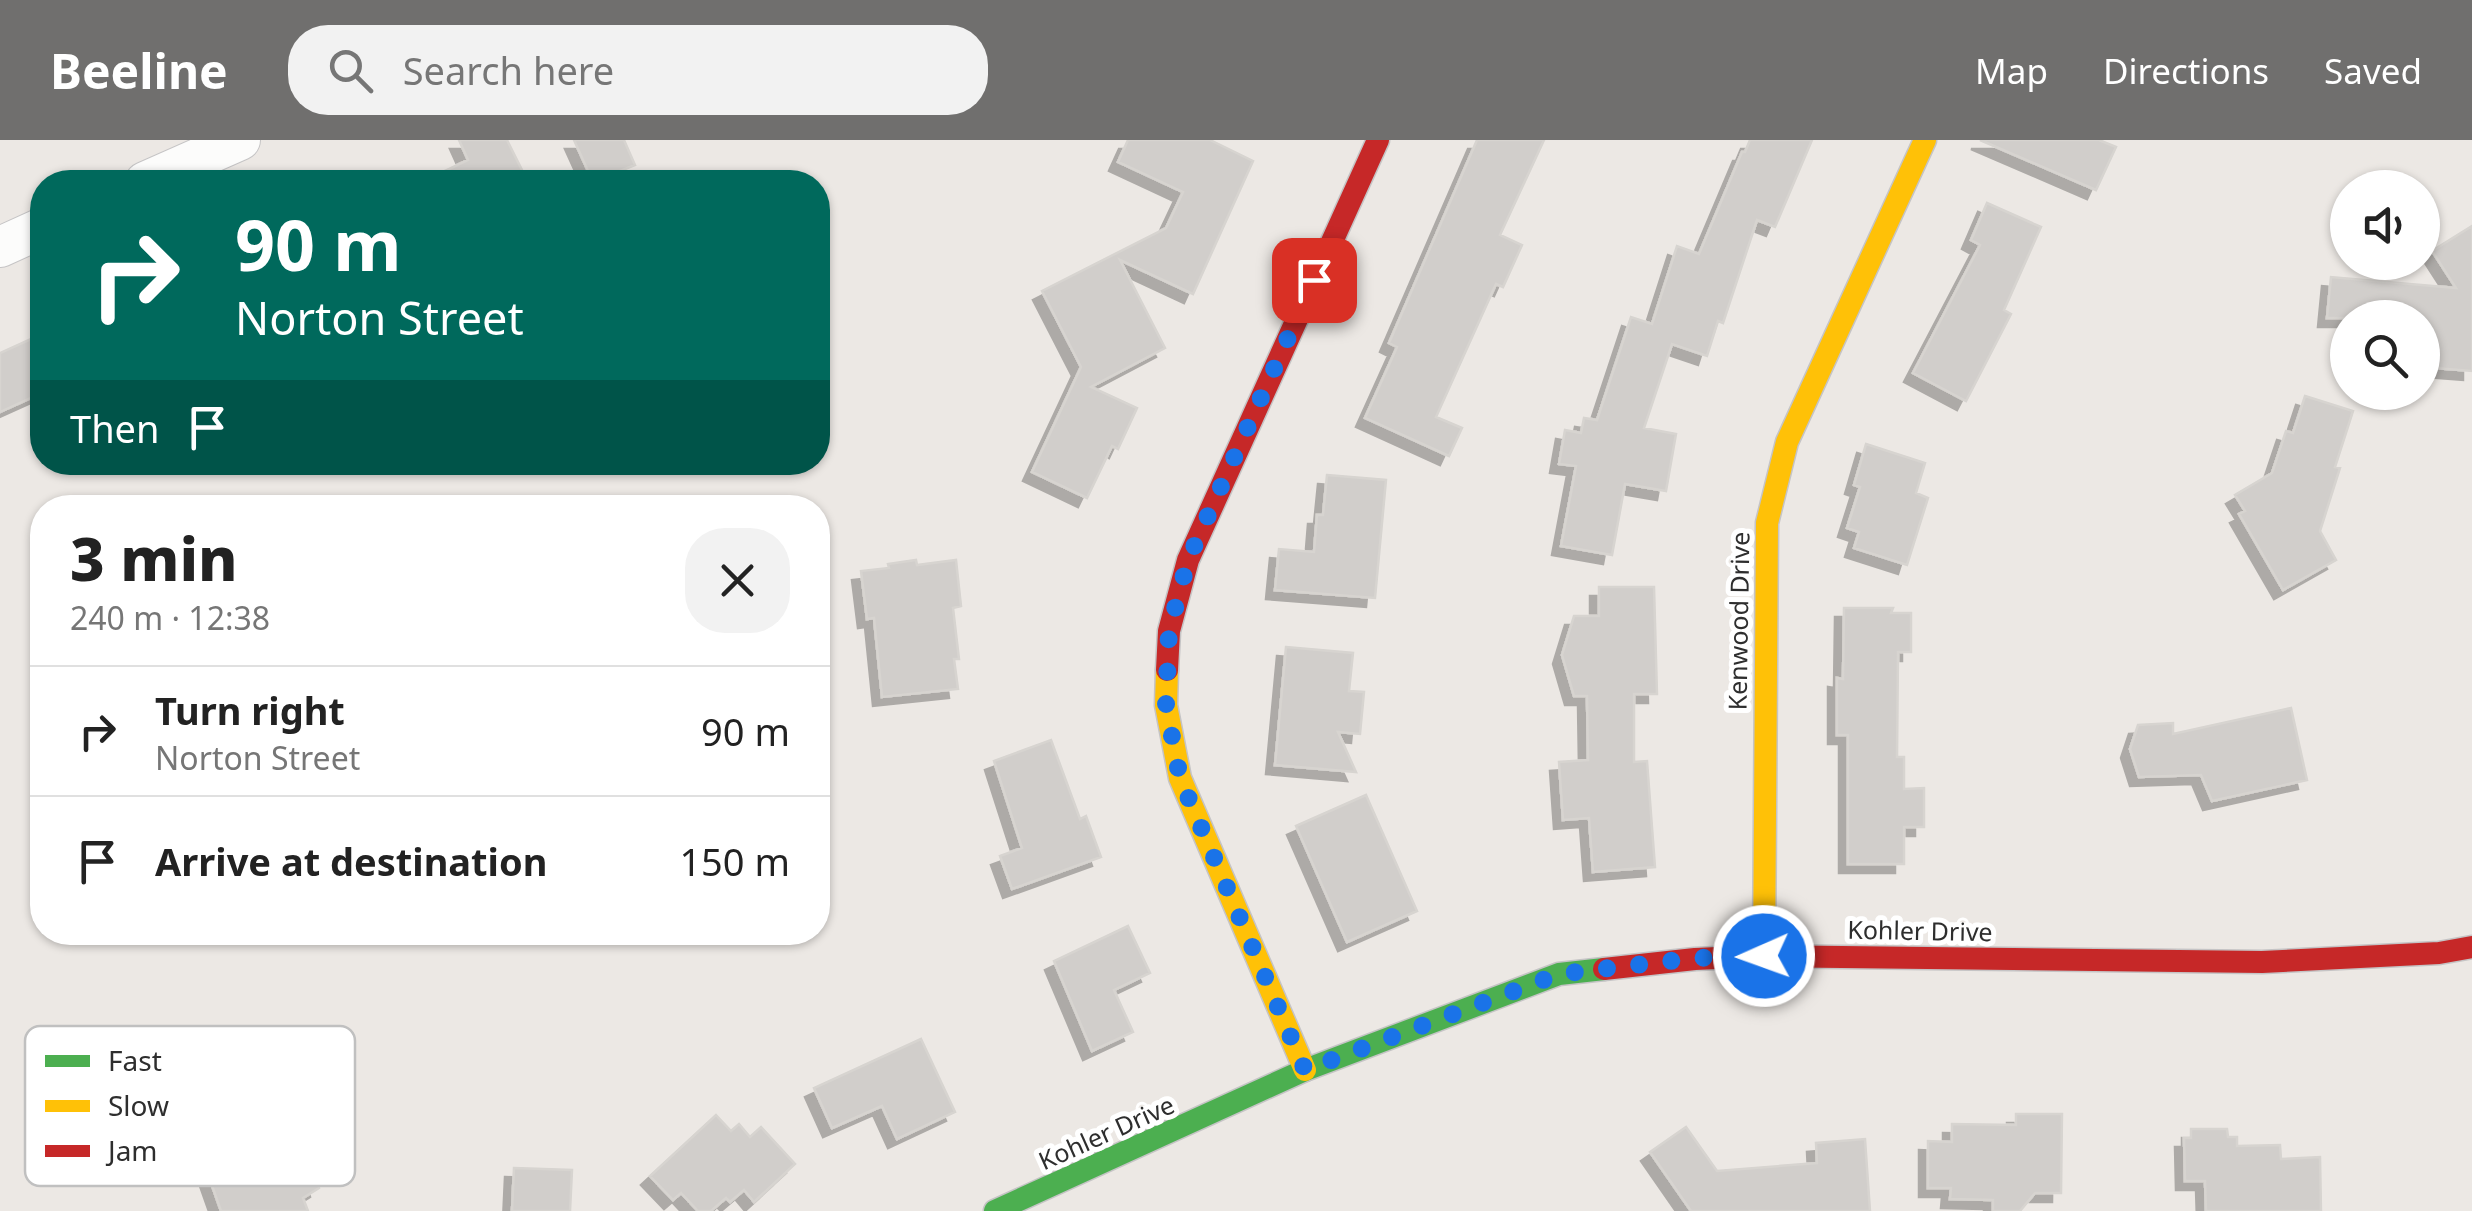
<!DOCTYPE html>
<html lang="en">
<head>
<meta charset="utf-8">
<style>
	:root { --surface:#fff; --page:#f2f2f2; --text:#222; --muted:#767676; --line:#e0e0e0; --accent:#706f6e }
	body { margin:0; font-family:"Noto Sans",sans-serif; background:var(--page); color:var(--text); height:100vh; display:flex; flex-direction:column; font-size:38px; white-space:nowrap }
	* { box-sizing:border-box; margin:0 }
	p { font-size:32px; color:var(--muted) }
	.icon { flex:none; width:55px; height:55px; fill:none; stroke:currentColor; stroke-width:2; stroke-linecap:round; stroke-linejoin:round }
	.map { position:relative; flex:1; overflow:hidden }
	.drawer { position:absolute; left:30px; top:355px; width:800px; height:450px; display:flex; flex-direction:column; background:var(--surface); border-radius:40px; box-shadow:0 2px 8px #0004 }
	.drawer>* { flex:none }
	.guide { position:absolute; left:30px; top:30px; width:800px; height:305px; border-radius:40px; box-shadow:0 2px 8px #0004; background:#00695c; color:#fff; overflow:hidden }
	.controls { position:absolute; left:2330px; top:30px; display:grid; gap:20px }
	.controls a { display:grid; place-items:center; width:110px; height:110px; border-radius:50%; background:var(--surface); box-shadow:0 2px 8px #0004; font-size:50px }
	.pin { position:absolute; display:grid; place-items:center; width:85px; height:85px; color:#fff; margin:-42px; border-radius:20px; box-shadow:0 5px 15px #0006 }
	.me { position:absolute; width:110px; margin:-55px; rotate:268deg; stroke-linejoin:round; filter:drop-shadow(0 0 8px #0008) }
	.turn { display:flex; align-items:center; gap:35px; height:210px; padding:0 40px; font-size:45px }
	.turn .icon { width:130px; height:130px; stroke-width:2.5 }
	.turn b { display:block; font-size:70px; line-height:85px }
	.then { display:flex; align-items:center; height:95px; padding:0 40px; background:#0003; gap:20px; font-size:38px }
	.round { display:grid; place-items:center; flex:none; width:105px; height:105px; border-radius:40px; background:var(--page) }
	.head { display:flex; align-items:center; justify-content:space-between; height:170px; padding:0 40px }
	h1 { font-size:60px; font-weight:800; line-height:75px }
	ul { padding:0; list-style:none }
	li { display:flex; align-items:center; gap:30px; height:130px; padding:0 40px; border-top:2px solid var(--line) }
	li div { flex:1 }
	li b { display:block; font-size:38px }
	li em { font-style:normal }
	header { display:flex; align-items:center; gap:60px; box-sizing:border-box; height:140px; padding:0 50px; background:var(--accent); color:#fff }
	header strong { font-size:48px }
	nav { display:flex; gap:55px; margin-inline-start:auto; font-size:35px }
	.search { width:700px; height:90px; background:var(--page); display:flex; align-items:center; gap:25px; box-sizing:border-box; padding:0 35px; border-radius:40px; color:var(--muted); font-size:38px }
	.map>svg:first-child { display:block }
	.building { fill:#d1cecb; stroke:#d7d4d0; stroke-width:2.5; filter:url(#shadow) }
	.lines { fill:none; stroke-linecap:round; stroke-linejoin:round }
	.street-casing { stroke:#c5c4c5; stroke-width:42 }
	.fast-casing { stroke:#c5c4c5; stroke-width:25 }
	.slow-casing { stroke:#c5c4c5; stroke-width:25 }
	.jam-casing { stroke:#c5c4c5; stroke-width:25 }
	.street { stroke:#fcfcfb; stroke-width:40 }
	.fast { stroke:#4caf50; stroke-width:22 }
	.slow { stroke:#ffc107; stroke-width:22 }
	.jam { stroke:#c62828; stroke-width:22 }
	.route { stroke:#1a73e8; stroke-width:18; stroke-dasharray:0 32.4 }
	.labels { text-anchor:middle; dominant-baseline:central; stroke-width:10; stroke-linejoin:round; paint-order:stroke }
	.street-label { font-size:25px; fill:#2e2e2e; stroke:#fff }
	.key { fill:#fff; stroke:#c0c0c0; stroke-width:2.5 }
	.key-label { font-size:28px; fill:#2e2e2e }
</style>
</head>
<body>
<header>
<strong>Beeline</strong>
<div class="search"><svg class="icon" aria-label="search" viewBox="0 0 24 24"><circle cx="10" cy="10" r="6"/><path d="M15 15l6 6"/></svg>Search here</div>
<nav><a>Map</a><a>Directions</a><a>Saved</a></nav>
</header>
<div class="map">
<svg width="2472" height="1071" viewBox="0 0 2472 1071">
	<defs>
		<filter id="shadow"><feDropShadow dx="-9" dy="9" stdDeviation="0" flood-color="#0004"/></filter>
	</defs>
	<rect width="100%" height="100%" fill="#ece8e4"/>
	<path class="building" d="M 459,0 L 507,0 L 528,42 L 422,42 L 468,20 Z
		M 574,0 L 624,0 L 635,25 L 593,42 Z
		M 1128,0 L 1210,0 L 1253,21 L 1193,154 L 1120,120 L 1165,208 L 1091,247 L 1137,268 L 1118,309 L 1112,306 L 1087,358 L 1032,332 L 1081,227 L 1042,151 L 1166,88 L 1183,52 L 1118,22 Z
		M 1477,0 L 1544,0 L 1500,95 L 1522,105 L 1503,147 L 1496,144 L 1436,277 L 1462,288 L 1449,316 L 1365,278 L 1397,207 L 1389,203 Z
		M 1750,0 L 1812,0 L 1775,87 L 1757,80 L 1723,183 L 1718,181 L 1707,216 L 1672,204 L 1644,288 L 1676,294 L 1666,351 L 1625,344 L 1612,415 L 1561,406 L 1576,326 L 1559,324 L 1565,290 L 1581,293 L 1584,278 L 1597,280 L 1631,177 L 1652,184 L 1677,106 L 1699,114 L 1742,12 L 1745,12 Z
		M 1980,0 L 2099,0 L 2116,7 L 2096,50 Z
		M 1987,63 L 2041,87 L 2004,170 L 2011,174 L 1966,261 L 1913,233 L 1980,105 L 1971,100 Z
		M 2472,86 L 2472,231 L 2422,227 L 2422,178 L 2327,178 L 2331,137 L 2456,148 L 2432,111 Z
		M 42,194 L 42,253 L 0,272 L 0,213 Z
		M 2305,256 L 2353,271 L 2335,327 L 2340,328 L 2320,391 L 2336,420 L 2283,450 L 2239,374 L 2245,371 L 2235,355 L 2272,333 L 2286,291 L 2293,293 Z
		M 1866,304 L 1925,323 L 1916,353 L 1928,358 L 1907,425 L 1854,408 L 1859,392 L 1847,388 L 1860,347 L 1854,345 Z
		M 1327,335 L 1386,340 L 1375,458 L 1275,450 L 1279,409 L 1314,412 L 1317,375 L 1323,375 Z
		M 916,420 L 917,425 L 956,420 L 961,466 L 953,468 L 959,519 L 954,519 L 958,549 L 882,557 L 874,478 L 867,479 L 861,431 L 889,428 L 888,424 Z
		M 1599,447 L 1654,447 L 1657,554 L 1634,554 L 1634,622 L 1647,621 L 1655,727 L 1593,732 L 1589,678 L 1563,680 L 1559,622 L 1588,620 L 1587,556 L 1574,556 L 1562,515 L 1574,476 L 1599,476 Z
		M 1844,468 L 1893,468 L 1891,473 L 1911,473 L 1911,512 L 1898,512 L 1897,617 L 1904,617 L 1904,649 L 1924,648 L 1924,687 L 1904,687 L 1904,724 L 1848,724 L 1848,595 L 1837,595 L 1837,538 L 1843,539 Z
		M 1286,507 L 1353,513 L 1349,551 L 1364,552 L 1360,594 L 1338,592 L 1356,632 L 1275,625 Z
		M 2291,568 L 2307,640 L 2212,661 L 2201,635 L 2139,637 L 2130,609 L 2138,585 L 2173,583 L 2173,594 Z
		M 1051,600 L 1080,679 L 1086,676 L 1101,717 L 1012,749 L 1000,716 L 1022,708 L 994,621 Z
		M 1366,655 L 1417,771 L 1347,802 L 1296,686 Z
		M 1128,786 L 1150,833 L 1114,850 L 1133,892 L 1092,911 L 1054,821 Z
		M 921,899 L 955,972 L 897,999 L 882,966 L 832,988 L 814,948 Z
		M 234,932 L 246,965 L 279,953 L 290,982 L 295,983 L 319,1048 L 303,1058 L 308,1071 L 221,1071 L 181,958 L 188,955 L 191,948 Z
		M 2016,974 L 2062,974 L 2061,1053 L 2035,1053 L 2020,1071 L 1993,1071 L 1993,1060 L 1950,1059 L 1951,1048 L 1928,1048 L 1928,1001 L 1952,1002 L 1952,984 L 2016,985 Z
		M 716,975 L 731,991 L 739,984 L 750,997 L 761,987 L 795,1024 L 754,1062 L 744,1050 L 730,1062 L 726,1058 L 711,1071 L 698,1071 L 681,1053 L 673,1060 L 650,1036 Z
		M 1686,987 L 1717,1031 L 1817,1023 L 1816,1003 L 1865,999 L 1870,1071 L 1691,1071 L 1650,1012 Z
		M 2191,989 L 2227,989 L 2228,997 L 2237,997 L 2237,1006 L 2280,1005 L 2281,1019 L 2320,1017 L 2321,1071 L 2206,1071 L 2205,1041 L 2185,1041 L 2184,998 L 2191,998 Z
		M 514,1028 L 572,1030 L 570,1071 L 512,1071 Z"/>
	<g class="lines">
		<defs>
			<path id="street" d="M 145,42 L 240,0
				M 0,107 L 42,88"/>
			<path id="fast" d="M 995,1071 L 1305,930 L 1559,834 L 1604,829"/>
			<path id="slow" d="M 1167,530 L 1166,565 L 1180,638 L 1305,930
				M 1764,816 L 1767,383 L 1787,302 L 1925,0"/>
			<path id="jam" d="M 1167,530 L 1169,491 L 1188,420 L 1378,0
				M 1604,829 L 1695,819 L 1764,816 L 2262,822 L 2439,813 L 2472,807"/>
		</defs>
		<use href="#street" class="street-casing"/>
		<use href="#fast" class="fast-casing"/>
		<use href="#slow" class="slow-casing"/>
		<use href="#jam" class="jam-casing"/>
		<use href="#street" class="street"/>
		<use href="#fast" class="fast"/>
		<use href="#slow" class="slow"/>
		<use href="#jam" class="jam"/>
	</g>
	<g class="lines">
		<path class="route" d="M 1314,140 L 1188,420 L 1169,491 L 1166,565 L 1180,638 L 1305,930 L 1559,834 L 1695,818 L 1764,816"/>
	</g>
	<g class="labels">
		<g class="street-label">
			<text transform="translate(1738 481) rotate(-89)">Kenwood Drive</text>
			<text transform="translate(1920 790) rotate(1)">Kohler Drive</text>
			<text transform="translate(1106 992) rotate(-24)">Kohler Drive</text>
		</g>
	</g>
	<rect x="25" y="886" width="330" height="160" rx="15" class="key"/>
	<rect x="45" y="915" width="45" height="12" fill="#4caf50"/>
	<rect x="45" y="960" width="45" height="12" fill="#ffc107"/>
	<rect x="45" y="1005" width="45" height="12" fill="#c62828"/>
	<g class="key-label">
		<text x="108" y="931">Fast</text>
		<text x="108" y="976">Slow</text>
		<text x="108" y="1021">Jam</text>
	</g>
</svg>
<div class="controls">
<a><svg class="icon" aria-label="sound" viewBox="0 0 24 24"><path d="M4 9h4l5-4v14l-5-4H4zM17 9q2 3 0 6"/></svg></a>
<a><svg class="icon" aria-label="search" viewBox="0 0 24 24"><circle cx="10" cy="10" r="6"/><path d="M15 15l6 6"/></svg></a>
</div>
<div class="pin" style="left:1314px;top:140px;background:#d93025"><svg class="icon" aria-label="arrive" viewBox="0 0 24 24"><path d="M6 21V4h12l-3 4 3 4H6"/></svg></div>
<svg class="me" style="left:1764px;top:816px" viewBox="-20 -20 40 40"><circle r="17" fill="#1a73e8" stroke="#fff" stroke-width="3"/><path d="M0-11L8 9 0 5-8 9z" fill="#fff"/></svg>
<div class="guide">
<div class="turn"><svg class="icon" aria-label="right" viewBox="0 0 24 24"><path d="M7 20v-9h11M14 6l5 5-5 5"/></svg><div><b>90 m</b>Norton Street</div></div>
<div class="then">Then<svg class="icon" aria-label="arrive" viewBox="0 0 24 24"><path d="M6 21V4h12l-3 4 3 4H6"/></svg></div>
</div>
<section class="drawer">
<div class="head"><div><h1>3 min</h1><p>240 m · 12:38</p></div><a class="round"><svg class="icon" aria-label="close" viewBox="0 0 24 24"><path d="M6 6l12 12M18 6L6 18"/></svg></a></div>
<ul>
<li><svg class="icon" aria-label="right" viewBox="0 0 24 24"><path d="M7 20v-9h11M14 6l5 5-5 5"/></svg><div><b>Turn right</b><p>Norton Street</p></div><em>90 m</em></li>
<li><svg class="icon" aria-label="arrive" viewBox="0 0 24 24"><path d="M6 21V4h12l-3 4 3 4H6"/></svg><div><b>Arrive at destination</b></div><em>150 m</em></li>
</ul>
</section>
</div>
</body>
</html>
